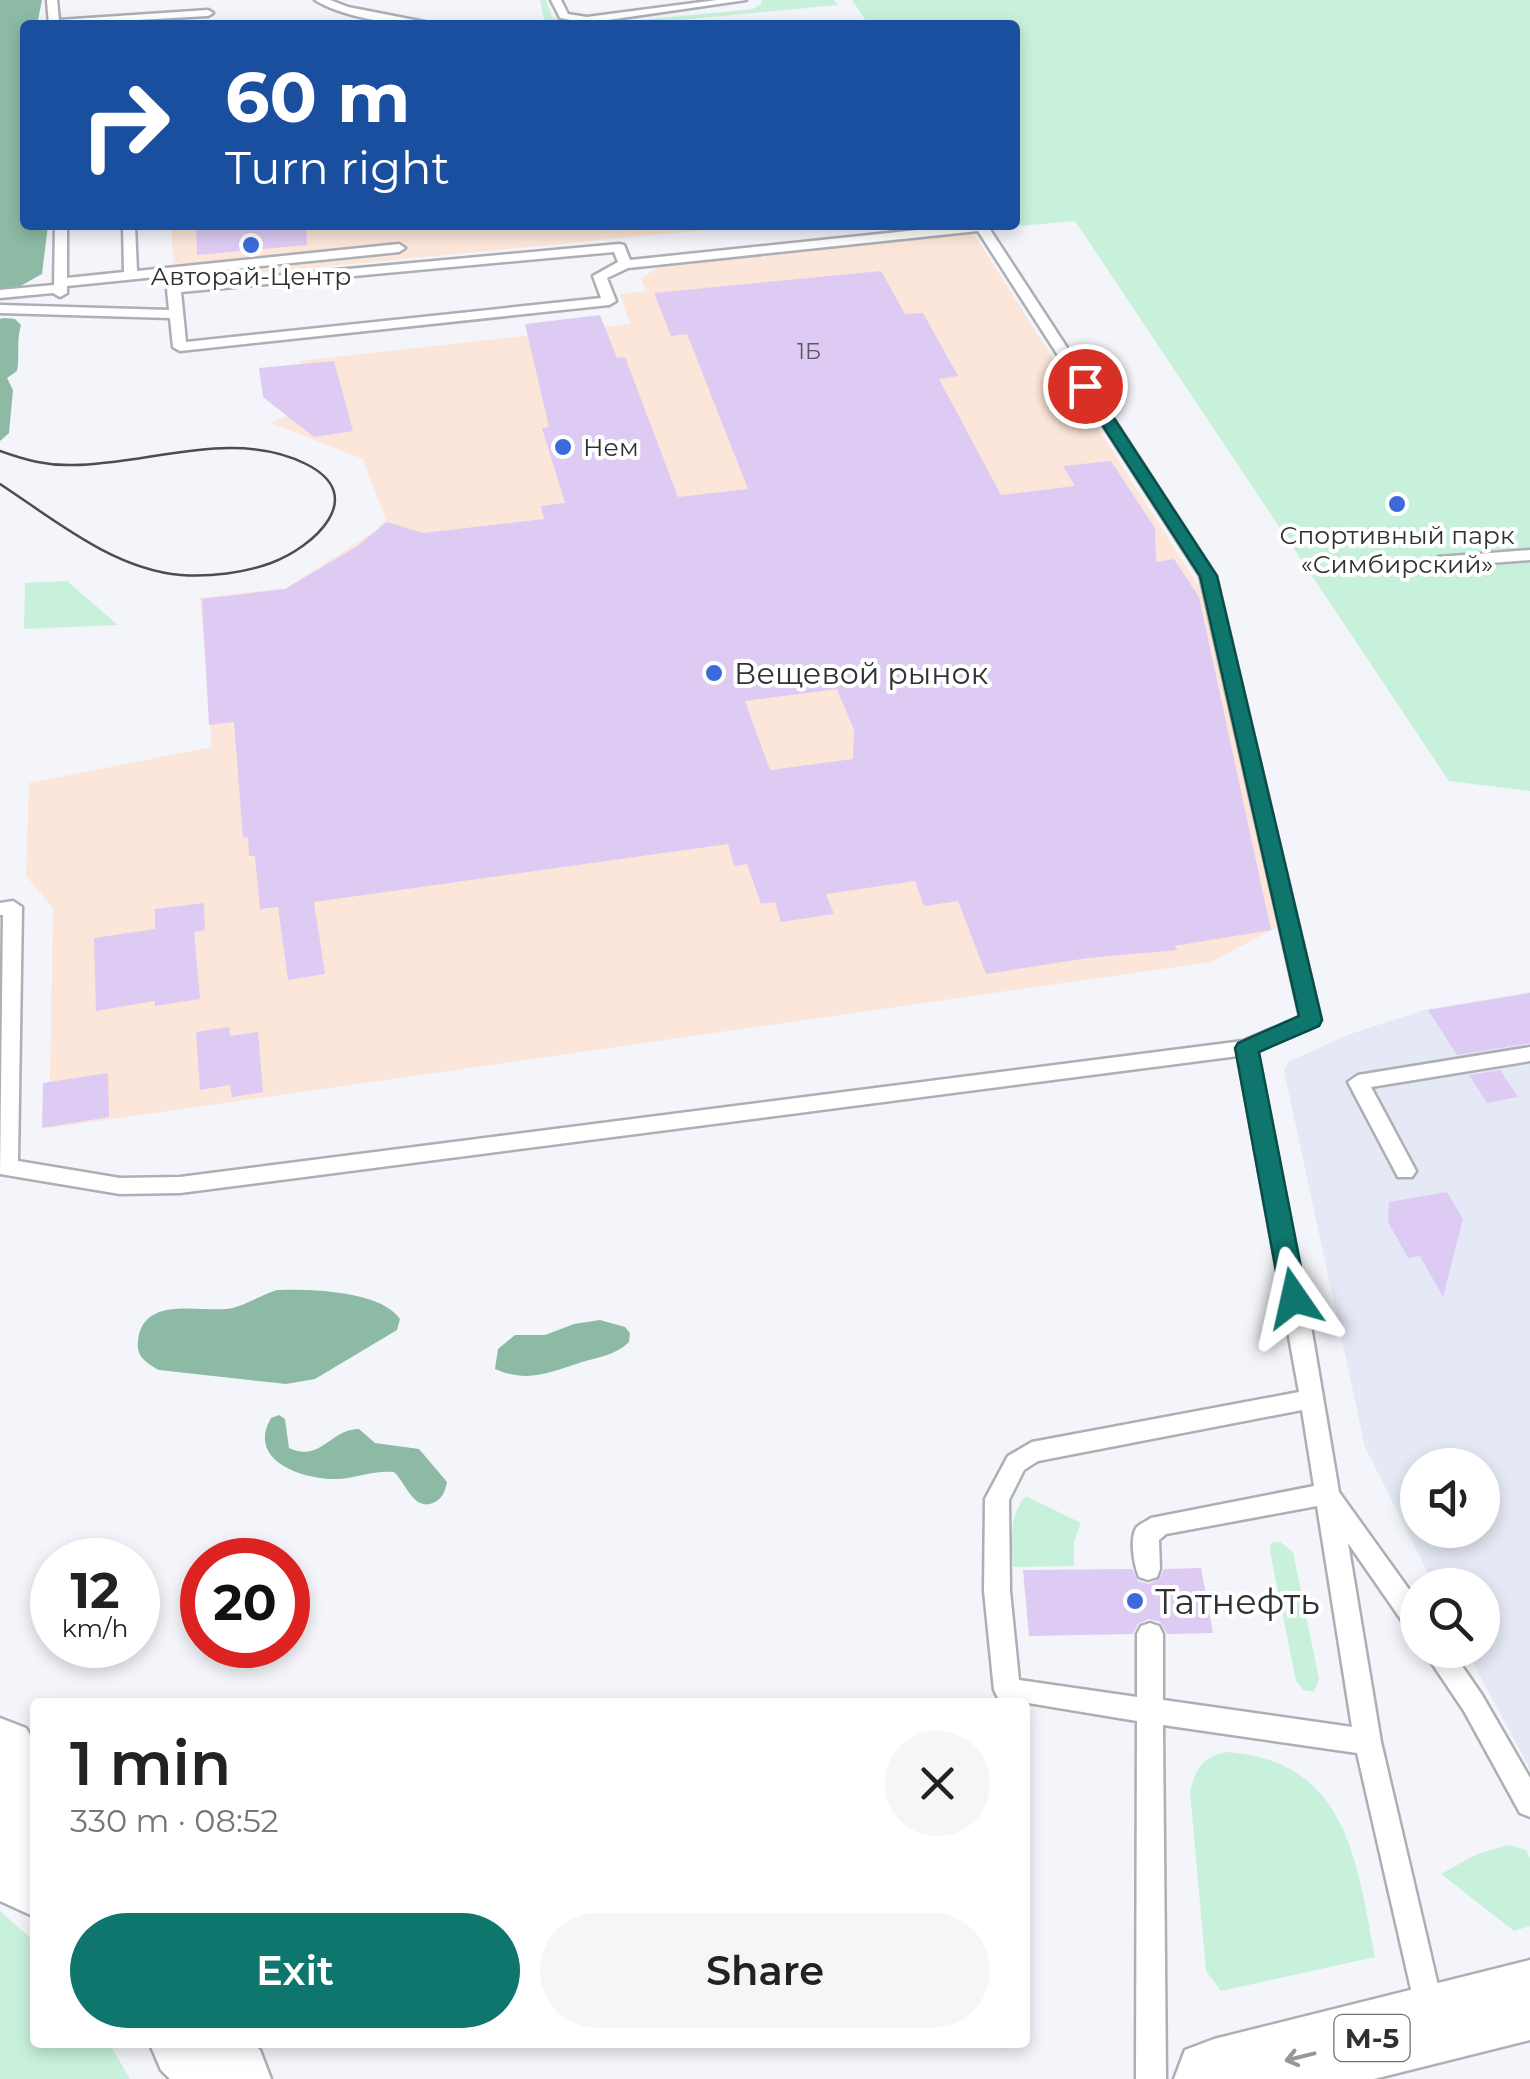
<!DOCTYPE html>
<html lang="en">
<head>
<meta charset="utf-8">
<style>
	:root { --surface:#fff; --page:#f6f6f6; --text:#222; --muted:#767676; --accent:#0f766e }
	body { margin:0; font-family:Montserrat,sans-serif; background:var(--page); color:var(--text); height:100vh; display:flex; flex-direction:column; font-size:38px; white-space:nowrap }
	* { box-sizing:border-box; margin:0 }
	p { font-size:32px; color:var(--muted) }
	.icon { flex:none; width:55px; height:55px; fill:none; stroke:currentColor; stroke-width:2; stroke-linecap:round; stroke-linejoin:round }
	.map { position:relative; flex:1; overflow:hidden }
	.side { position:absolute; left:30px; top:1698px; width:1000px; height:350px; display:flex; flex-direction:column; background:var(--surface); border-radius:10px; box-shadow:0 5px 15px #0003 }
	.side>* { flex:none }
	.top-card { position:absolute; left:20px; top:20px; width:1000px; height:210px; border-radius:10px; box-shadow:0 5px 15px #0003; background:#1a4fa0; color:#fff; overflow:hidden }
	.tools { position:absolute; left:1400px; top:1448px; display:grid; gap:20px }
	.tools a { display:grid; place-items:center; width:100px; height:100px; border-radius:50%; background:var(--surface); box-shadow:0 5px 15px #0003; font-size:50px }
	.speed { position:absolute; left:30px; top:1538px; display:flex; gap:20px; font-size:50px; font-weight:700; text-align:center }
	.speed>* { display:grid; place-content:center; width:130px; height:130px; border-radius:50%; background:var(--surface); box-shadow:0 5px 15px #0003; line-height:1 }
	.speed small { font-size:25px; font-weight:400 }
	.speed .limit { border:15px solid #d22; background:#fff; color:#111 }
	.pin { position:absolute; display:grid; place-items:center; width:85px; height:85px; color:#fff; margin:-42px; border:5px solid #fff; border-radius:50%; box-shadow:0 2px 10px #0007 }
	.me { position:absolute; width:110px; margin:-55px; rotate:349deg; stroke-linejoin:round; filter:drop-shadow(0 0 8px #0008) }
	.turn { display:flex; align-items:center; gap:35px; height:210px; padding:0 40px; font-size:45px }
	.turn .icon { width:130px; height:130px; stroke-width:2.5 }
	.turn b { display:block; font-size:70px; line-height:85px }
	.round { display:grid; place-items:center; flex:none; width:105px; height:105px; border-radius:52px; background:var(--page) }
	.headline { display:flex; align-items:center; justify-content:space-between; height:170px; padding:0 40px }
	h1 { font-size:60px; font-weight:600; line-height:75px }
	.button { display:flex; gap:20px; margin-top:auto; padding:20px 40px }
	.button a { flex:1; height:115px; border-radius:60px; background:var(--accent); color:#fff; font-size:40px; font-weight:600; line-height:115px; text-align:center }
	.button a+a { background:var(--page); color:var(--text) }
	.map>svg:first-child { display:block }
	.commercial { fill:#fce6d9 }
	.built { fill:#e4e9f5; fill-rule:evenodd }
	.green { fill:#c8f1dc }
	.forest { fill:#8dbaa4 }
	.building { fill:#ddcbf3; fill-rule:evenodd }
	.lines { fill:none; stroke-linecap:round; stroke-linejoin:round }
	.service-casing { stroke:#adafb4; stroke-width:5 }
	.primary-casing { stroke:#adafb4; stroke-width:5 }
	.trunk-casing { stroke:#adafb4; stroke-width:5 }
	.service { fill:#fff; fill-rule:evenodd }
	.primary { fill:#fff; fill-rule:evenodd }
	.trunk { fill:#fff; fill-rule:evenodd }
	.tram { stroke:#4b4d4f; stroke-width:2.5 }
	.oneway { stroke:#989899 }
	.route { fill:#0f766e; stroke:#0a4d48; stroke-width:2.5 }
	.poi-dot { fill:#3d6adb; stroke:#fff; stroke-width:4 }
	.labels { text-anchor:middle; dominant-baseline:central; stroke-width:8; stroke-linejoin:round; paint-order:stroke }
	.far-number-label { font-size:22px; fill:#5b5863 }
	.far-poi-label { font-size:25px; fill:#303133; stroke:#fff }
	.shield { fill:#fff; stroke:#6e6f70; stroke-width:2.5 }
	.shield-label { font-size:28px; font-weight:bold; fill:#303133 }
	.poi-label { font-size:30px; fill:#303133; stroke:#fff; text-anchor:start }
	.near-poi-label { font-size:35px; fill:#303133; stroke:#fff; text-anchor:start }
</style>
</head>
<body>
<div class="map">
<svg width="1530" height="2079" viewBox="0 0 1530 2079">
	<rect width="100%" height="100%" fill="#f3f5fa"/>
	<path class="commercial" d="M 171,225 L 745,225 L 746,226 L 175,281 Z
		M 972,231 L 1205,596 L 1277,927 L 1211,962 L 49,1128 L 53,908 L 26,876 L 29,783 L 212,747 L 200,598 L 286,588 L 374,532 L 386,520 L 363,459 L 271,423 L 308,407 L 299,361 L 630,324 L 620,294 L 646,291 L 641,279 L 662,264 Z"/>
	<path class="built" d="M 1530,992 L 1530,1769 L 1466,1650 L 1482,1650 L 1482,1585 L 1434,1585 L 1365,1447 L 1284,1071 L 1288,1062 L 1350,1034 L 1424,1010 ZM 1418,1465 L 1482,1465 L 1482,1530 L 1418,1530 Z"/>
	<path class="green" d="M 540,0 L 546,0 L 552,17 L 570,24 L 591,25 L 753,9 L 762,3 L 761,0 L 834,0 L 838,5 L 626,25 L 545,25 Z
		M 852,0 L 1530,0 L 1530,791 L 1449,781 L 1075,221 L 1008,227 L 1007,225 L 1015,225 L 1015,25 L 869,25 Z
		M 67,581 L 118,625 L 24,629 L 25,583 Z
		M 1026,1496 L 1081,1523 L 1074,1541 L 1074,1566 L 1013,1567 C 1012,1543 1008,1515 1026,1496 Z
		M 1280,1542 L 1293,1552 L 1319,1679 L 1314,1692 L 1303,1690 L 1296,1681 L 1270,1551 L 1271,1543 Z
		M 1225,1752 C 1347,1759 1357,1861 1375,1957 L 1221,1991 L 1206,1971 L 1190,1791 C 1196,1768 1202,1758 1225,1752 Z
		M 1509,1845 L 1526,1850 L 1530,1858 L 1530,1926 L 1514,1931 L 1441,1874 L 1477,1854 Z
		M 0,1911 L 35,1942 L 35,2042 L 109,2043 L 130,2079 L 0,2079 Z"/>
	<path class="forest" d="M 0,0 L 42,0 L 37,25 L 25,25 L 25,225 L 48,225 L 42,274 L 13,290 L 0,291 Z
		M 3,318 L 15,319 L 21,325 C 16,342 20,355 17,371 L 7,378 L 13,390 L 9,433 L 0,441 L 0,319 Z
		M 277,1290 C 308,1289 380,1290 400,1319 L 397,1330 L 315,1379 L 286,1384 L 159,1370 C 147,1363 136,1357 138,1341 C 142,1297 195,1311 225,1309 C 242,1308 260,1295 277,1290 Z
		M 600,1320 L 625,1327 L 630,1333 L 629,1342 C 615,1356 597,1357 579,1363 C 548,1373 527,1383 495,1369 L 498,1349 L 515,1335 L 545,1335 L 574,1324 Z
		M 279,1415 L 285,1419 L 289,1448 C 321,1463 330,1429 359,1429 L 375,1443 L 419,1449 L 447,1482 C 445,1491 443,1498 435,1502 C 414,1513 406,1483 394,1472 C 374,1470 357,1478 338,1479 C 303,1480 246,1461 271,1418 Z"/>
	<path class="building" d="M 196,225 L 306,225 L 307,245 L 197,255 Z
		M 881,271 L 905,314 L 923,313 L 958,376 L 939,379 L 1001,495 L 1075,486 L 1063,466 L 1111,461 L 1155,528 L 1156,562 L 1174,559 L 1199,597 L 1271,930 L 1174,946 L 1178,950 L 1088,958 L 986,974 L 958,901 L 924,906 L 915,881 L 826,894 L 834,914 L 781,922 L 775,902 L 761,904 L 747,864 L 734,866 L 728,844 L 314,902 L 325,974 L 288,980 L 278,907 L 260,909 L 255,856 L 249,856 L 248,837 L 243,838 L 234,722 L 209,725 L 202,599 L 285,589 L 356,547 L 387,522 L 423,533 L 544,519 L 541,506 L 565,503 L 542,428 L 549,427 L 525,324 L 600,315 L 617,358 L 625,357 L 678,497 L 748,489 L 687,334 L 671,336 L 654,293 ZM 837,689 L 854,730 L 853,759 L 770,770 L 745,701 Z
		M 334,361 L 353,431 L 314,437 L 263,397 L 259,368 Z
		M 204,903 L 205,930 L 194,932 L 200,999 L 155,1006 L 155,1001 L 96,1011 L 94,938 L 155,929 L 155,909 Z
		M 1530,993 L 1530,1043 L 1457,1055 L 1428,1010 Z
		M 229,1027 L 230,1036 L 258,1032 L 263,1092 L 232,1097 L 230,1085 L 200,1090 L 196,1032 Z
		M 1500,1070 L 1518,1097 L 1487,1103 L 1469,1075 Z
		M 108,1073 L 109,1117 L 42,1128 L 43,1083 Z
		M 1447,1192 L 1463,1219 L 1443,1297 L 1420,1256 L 1408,1258 L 1388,1222 L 1389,1202 Z
		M 1201,1568 L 1213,1633 L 1167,1634 L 1160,1622 L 1149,1619 L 1138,1624 L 1133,1634 L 1029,1636 L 1023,1570 L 1132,1569 L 1138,1581 L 1149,1584 L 1160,1578 L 1164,1569 Z"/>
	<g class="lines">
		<defs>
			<path id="service" d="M 47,0 L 57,0 L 59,20 L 208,10 L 213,13 L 208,16 L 49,25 Z
				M 315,0 L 330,0 L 348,7 L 435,24 C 405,28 341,17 315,0 Z
				M 551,0 L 561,0 L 568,14 L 587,17 L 717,0 L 746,0 L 587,23 L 560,18 Z
				M 55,225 L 67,225 L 67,278 L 124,272 L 123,225 L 135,225 L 137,271 L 399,244 L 405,248 L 399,252 L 67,286 L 67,293 L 60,297 L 53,293 L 0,298 L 0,290 L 54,285 Z
				M 965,225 L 987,225 L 1216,576 L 1321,1020 L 1318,1025 L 1257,1051 L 1312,1332 L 1339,1492 L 1418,1602 L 1418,1634 L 1409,1631 L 1348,1543 L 1381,1742 L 1444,2011 L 1440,2021 L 1430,2025 L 1420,2021 L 1416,2011 L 1357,1753 L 1163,1725 L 1166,2079 L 1136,2079 L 1137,1721 L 998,1698 L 994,1690 L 984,1591 L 985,1499 L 1008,1456 L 1032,1442 L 1299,1392 L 1238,1056 L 180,1193 L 120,1194 L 0,1174 L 3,915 L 0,915 L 0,903 L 13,901 L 22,907 L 18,1161 L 120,1178 L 180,1177 L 1243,1041 L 1300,1017 L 1200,576 L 978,231 L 628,268 L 607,278 L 616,301 L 609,305 L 180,351 L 173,347 L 170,318 L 0,313 L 0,305 L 169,310 L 167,289 L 174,285 L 619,244 L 624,245 L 630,260 ZM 614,252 L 618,262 L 593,276 L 601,298 L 186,342 L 181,292 ZM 1302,1410 L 1314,1486 L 1151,1518 C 1147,1521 1141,1523 1137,1527 C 1129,1537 1134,1566 1139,1577 L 1148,1580 L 1157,1577 L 1160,1569 L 1159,1540 L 1166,1534 L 1317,1506 L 1352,1727 L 1163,1700 L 1163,1634 L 1159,1626 L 1150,1623 L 1141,1626 L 1137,1634 L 1137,1697 L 1019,1680 L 1010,1591 L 1009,1500 L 1024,1470 L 1038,1461 Z
				M 1530,550 L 1530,560 L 1438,567 L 1430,562 L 1438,557 Z
				M 1530,1047 L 1530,1061 L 1371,1087 L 1416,1171 L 1412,1177 L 1398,1177 L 1348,1082 L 1358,1075 Z
				M 1423,1650 L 1451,1650 L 1482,1695 L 1530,1778 L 1530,1817 L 1520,1813 L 1464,1711 Z"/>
			<path id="primary" d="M 0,1718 L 26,1728 L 35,1744 L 35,1852 L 9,1841 L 0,1825 Z"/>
			<path id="trunk" d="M 0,1819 L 35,1836 L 35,1917 L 0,1901 Z
				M 1530,1960 L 1530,2040 L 1374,2079 L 1174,2079 L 1185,2050 L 1214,2039 Z
				M 149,2042 L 251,2042 L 260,2050 L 271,2079 L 170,2079 L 161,2070 Z"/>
		</defs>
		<use href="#service" class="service-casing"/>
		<use href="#primary" class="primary-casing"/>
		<use href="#trunk" class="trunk-casing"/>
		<use href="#service" class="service"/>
		<use href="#primary" class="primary"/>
		<use href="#trunk" class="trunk"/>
		<path class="tram" d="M 0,451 C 25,460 47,466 74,465 C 149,464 234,428 306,464 C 370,496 314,547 271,563 C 244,573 210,577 181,575 C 113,569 55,520 0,484"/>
	</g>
	<defs><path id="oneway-shaft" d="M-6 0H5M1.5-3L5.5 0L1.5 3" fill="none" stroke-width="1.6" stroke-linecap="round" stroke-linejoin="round" transform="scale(2.5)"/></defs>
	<use class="oneway" href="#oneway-shaft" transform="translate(1300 2057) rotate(166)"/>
	<path class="route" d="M 1085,381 L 1093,386 L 1217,576 L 1322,1020 L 1319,1026 L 1259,1052 L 1307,1298 L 1303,1306 L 1285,1306 L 1281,1298 L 1235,1048 L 1238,1043 L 1299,1016 L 1200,576 L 1077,386 Z"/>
	<g class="poi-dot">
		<circle cx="251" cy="245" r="10"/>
		<circle cx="563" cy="447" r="10"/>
		<circle cx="1397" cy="504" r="10"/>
		<circle cx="714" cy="673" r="10"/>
		<circle cx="1135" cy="1601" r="10"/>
	</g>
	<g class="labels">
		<g class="far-number-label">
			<text x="809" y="351">1Б</text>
		</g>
		<g class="far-poi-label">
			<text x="251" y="276">Авторай-Центр</text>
			<text x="583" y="447" text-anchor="start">Нем</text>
			<text x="1397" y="535">Спортивный парк<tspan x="1397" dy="29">«Симбирский»</tspan></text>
		</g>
		<rect class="shield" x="1334.5" y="2015" width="75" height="46" rx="8"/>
		<g class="shield-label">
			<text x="1372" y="2038">М-5</text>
		</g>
		<g class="poi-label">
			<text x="734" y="673">Вещевой рынок</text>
		</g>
		<g class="near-poi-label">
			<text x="1155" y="1601">Татнефть</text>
		</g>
	</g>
</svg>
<div class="tools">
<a><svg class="icon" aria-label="sound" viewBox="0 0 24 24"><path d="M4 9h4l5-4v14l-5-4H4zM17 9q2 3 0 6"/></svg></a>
<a><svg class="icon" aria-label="search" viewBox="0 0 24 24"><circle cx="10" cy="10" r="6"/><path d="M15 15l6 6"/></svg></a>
</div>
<div class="speed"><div>12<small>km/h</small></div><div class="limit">20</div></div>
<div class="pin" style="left:1085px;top:386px;background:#d93025"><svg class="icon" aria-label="arrive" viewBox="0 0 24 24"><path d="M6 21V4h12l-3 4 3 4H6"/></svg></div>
<svg class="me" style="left:1294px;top:1298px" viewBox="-20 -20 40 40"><path d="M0-17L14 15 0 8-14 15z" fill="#0f766e" stroke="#fff" stroke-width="4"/></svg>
<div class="top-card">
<div class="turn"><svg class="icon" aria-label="right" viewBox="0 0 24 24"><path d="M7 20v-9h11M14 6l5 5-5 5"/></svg><div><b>60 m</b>Turn right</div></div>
</div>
<section class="side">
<div class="headline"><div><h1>1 min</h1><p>330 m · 08:52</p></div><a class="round"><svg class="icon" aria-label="close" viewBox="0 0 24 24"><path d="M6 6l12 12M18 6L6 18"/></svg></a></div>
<div class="button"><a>Exit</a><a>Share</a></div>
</section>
</div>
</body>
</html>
